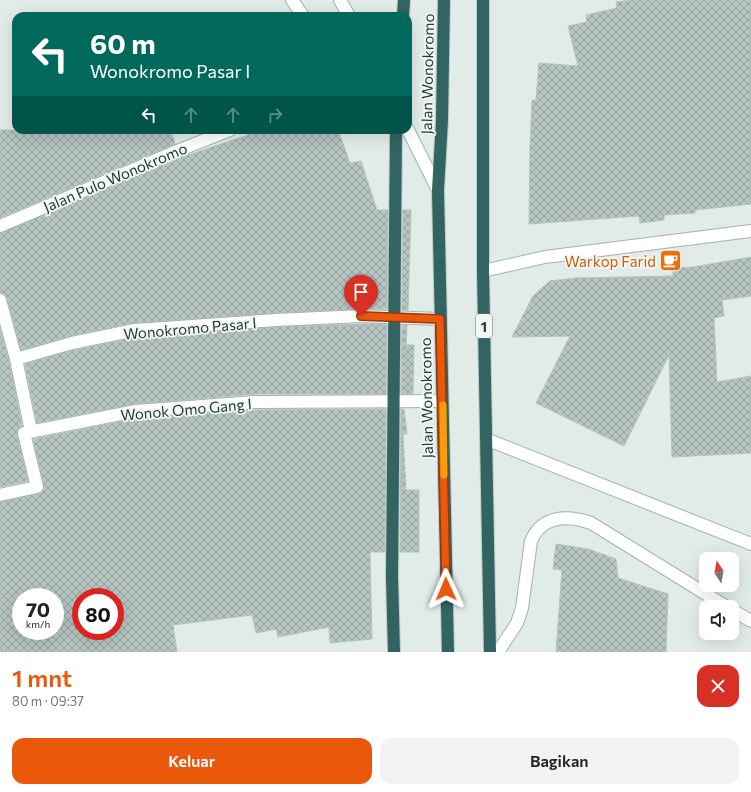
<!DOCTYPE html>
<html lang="id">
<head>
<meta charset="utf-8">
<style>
	:root { --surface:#fff; --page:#f2f2f2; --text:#222; --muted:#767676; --accent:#ea580c }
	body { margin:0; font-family:Commissioner,sans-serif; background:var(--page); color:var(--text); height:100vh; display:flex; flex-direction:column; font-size:15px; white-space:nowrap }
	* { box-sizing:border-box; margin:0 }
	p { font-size:13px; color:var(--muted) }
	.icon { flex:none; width:22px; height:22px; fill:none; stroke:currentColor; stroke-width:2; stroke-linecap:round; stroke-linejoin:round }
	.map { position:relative; height:652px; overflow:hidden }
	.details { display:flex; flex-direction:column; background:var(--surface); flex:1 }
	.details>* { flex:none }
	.top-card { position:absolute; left:12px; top:12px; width:400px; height:122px; border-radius:12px; box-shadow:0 4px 16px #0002; background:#00695c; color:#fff; overflow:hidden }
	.needle { width:26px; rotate:349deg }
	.fabs { position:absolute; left:699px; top:552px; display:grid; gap:8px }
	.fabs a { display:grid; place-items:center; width:40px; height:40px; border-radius:8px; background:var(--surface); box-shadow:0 4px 16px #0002; font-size:20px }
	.speed { position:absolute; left:12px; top:588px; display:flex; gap:8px; font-size:20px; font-weight:700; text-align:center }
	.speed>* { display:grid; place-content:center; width:52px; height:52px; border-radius:50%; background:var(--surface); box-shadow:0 4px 16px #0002; line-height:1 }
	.speed small { font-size:10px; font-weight:400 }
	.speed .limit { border:6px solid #d22; background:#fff; color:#111 }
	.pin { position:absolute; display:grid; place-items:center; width:34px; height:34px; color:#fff; margin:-41px -17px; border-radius:50% 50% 50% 0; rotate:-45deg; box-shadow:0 0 4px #0007 }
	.pin .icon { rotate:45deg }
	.me { position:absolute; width:44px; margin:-22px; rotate:359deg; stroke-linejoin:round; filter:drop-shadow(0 0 3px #0008) }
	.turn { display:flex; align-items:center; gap:14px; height:84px; padding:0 12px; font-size:18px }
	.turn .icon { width:52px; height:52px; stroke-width:2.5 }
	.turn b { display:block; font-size:28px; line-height:34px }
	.lanes { display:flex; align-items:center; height:38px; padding:0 12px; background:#0003; justify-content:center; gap:20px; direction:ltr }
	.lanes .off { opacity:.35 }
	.round { display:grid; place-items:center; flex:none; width:42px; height:42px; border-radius:12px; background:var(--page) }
	.head { display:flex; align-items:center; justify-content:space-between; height:68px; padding:0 12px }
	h1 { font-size:24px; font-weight:600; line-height:30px; color:var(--accent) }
	.cta { display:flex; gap:8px; margin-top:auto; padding:8px 12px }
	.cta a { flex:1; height:46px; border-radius:12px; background:var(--accent); color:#fff; font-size:16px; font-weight:600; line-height:46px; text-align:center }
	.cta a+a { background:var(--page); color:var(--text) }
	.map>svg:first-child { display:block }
	.building { fill:url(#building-cross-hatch); stroke:#b4c4c0; fill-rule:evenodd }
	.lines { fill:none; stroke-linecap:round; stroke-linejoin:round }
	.lane-casing { stroke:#a4b2b0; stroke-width:14 }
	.street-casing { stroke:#a4b2b0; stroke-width:14 }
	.secondary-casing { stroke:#a1b6b2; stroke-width:14 }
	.highway-casing { stroke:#c1c8c7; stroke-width:14 }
	.lane { stroke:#fff; stroke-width:12 }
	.street { stroke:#fff; stroke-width:12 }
	.secondary { stroke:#fff; stroke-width:12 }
	.highway { stroke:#316463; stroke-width:12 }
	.route-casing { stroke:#983908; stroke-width:10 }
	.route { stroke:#ea580c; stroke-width:7 }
	.slow { stroke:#f59e0b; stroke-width:7 }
	.labels { text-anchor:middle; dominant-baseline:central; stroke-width:3.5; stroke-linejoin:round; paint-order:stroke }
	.shield { fill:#f2f7f6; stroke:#617371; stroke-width:1 }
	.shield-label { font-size:14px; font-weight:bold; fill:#233a38 }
	.street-label { font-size:15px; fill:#233a38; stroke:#f2f7f6 }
	.food-label { font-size:15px; fill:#c56008; stroke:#f2f7f6; text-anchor:end }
</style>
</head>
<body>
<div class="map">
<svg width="751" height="652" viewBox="0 0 751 652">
	<defs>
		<pattern id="building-cross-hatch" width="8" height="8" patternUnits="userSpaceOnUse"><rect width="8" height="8" fill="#b7c5c2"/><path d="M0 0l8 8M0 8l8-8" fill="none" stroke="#94a19f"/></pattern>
	</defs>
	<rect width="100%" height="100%" fill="#e1ebe8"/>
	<path class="building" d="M 631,0 L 751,0 L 751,204 L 695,210 L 695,213 L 664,215 L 664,220 L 640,223 L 639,216 L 529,224 L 530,146 L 532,100 L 536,100 L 539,63 L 578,66 L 568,26 L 587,22 L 586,15 L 617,8 L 616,2 Z
		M 0,130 L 171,130 L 175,144 L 0,218 Z
		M 246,130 L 338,130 L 350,163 L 361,161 L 377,210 L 388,210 L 387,309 L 361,309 L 276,313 L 134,323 L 70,336 L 21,350 L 7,298 L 5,294 L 0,293 L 0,233 L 185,156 L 248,135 Z
		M 403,210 L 411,210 L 408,310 L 402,310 Z
		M 751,257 L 751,296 L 722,300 L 724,316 L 714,318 L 717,382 L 751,376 L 751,453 L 672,457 L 669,355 L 624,446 L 536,403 L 570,336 L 512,337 L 533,296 L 550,281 L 576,278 L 673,276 L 673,268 L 693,267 Z
		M 361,324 L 387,324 L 386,394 L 255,394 L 135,404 L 37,423 L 25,364 L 74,350 L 136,337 L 276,327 Z
		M 402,325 L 407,325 L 406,345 L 414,345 L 413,394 L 401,394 Z
		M 0,329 L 9,361 L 22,426 L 17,430 L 17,435 L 28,481 L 0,487 Z
		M 386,409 L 385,552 L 370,552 L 372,639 L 330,643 L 329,627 L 278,637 L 276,629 L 256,633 L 252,615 L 173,625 L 177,652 L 0,652 L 0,502 L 39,494 L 44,490 L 44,485 L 33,439 L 137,418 L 255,410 ZM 21,597 L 55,597 L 55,631 L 21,631 ZM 81,597 L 115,597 L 115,631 L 81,631 Z
		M 401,409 L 404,409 L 407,434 L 403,434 L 406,490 L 419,490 L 419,552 L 400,552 Z
		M 556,544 L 588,549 L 616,559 L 618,578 L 668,594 L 666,652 L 556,652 L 562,570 L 553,569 Z"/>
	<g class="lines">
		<defs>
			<path id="lane" d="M 486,439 L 751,544
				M 732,610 L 751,621
				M 498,652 L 517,623 L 522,608 L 531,541 C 542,515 567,515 591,523 L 727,607"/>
			<path id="street" d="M 292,0 L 303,16
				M 483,271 L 545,257 L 751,231
				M 0,300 L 16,359
				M 31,431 L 16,359 L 72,343 L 135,330 L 276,320 L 361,316 L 440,319
				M 0,495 L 37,487 L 24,433 L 136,411 L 255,402 L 442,401"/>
			<path id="secondary" d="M 340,0 L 349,16
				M 408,130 L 438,190
				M 0,226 L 182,149 L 230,130"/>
			<path id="highway" d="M 444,0 L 442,120 L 438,190 L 448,652
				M 483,0 L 483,271 L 490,652
				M 403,16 L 404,0
				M 394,652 L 392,577 L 396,130"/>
		</defs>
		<use href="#lane" class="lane-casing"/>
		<use href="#street" class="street-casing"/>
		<use href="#secondary" class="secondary-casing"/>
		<use href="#highway" class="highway-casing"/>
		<use href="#lane" class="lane"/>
		<use href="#street" class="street"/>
		<use href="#secondary" class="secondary"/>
		<use href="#highway" class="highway"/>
	</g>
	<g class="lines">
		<defs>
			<path id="route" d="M 361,316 L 440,319 L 446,589"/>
		</defs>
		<use href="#route" class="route-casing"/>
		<use href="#route" class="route"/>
		<path class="slow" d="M 443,405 L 444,475"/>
	</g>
	<defs>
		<symbol id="cafe-square" viewBox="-11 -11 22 22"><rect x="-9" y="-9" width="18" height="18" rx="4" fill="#e8710a" stroke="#f2f7f6"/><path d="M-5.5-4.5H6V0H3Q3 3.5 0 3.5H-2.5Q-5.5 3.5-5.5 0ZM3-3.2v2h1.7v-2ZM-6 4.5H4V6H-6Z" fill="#fff"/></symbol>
	</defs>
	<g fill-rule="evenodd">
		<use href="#cafe-square" x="658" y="248" width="25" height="25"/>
	</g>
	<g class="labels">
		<rect class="shield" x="476" y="314" width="16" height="24" rx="3"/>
		<g class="shield-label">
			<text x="484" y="326">1</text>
		</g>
		<g class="street-label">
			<text transform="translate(427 74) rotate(-89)">Jalan Wonokromo</text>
			<text transform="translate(115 177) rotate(-23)">Jalan Pulo Wonokromo</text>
			<text transform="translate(190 328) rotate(-5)">Wonokromo Pasar I</text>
			<text transform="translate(426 398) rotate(-91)">Jalan Wonokromo</text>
			<text transform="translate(186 409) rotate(-5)">Wonok Omo Gang I</text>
		</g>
		<g class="food-label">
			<text x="656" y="261">Warkop Farid</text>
		</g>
	</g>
</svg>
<div class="fabs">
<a><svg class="needle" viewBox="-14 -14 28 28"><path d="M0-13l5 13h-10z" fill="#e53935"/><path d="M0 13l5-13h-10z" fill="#767676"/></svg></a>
<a><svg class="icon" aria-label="sound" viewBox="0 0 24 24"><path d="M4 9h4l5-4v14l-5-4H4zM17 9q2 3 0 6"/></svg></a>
</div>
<div class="speed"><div>70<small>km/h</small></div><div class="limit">80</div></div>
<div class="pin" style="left:361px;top:316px;background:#d93025"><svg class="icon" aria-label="arrive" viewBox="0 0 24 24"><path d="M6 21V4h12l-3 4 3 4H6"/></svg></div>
<svg class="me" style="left:446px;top:589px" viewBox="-20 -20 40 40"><path d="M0-17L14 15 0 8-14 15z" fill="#ea580c" stroke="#fff" stroke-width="4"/></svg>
<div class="top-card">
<div class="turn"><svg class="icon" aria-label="left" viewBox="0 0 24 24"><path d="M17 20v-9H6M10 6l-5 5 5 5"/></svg><div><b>60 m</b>Wonokromo Pasar I</div></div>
<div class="lanes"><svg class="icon" aria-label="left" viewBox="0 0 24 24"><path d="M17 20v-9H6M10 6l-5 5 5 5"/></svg><svg class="icon off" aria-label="ahead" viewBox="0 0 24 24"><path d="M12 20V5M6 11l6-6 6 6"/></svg><svg class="icon off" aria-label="ahead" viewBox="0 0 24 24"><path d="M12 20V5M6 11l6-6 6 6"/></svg><svg class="icon off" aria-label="right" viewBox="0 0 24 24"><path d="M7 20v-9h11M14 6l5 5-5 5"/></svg></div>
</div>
</div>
<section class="details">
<div class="head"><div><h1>1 mnt</h1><p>80 m · 09:37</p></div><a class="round" style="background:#d93025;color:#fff"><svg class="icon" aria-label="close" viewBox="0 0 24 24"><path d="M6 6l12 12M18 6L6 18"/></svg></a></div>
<div class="cta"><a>Keluar</a><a>Bagikan</a></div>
</section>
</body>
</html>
